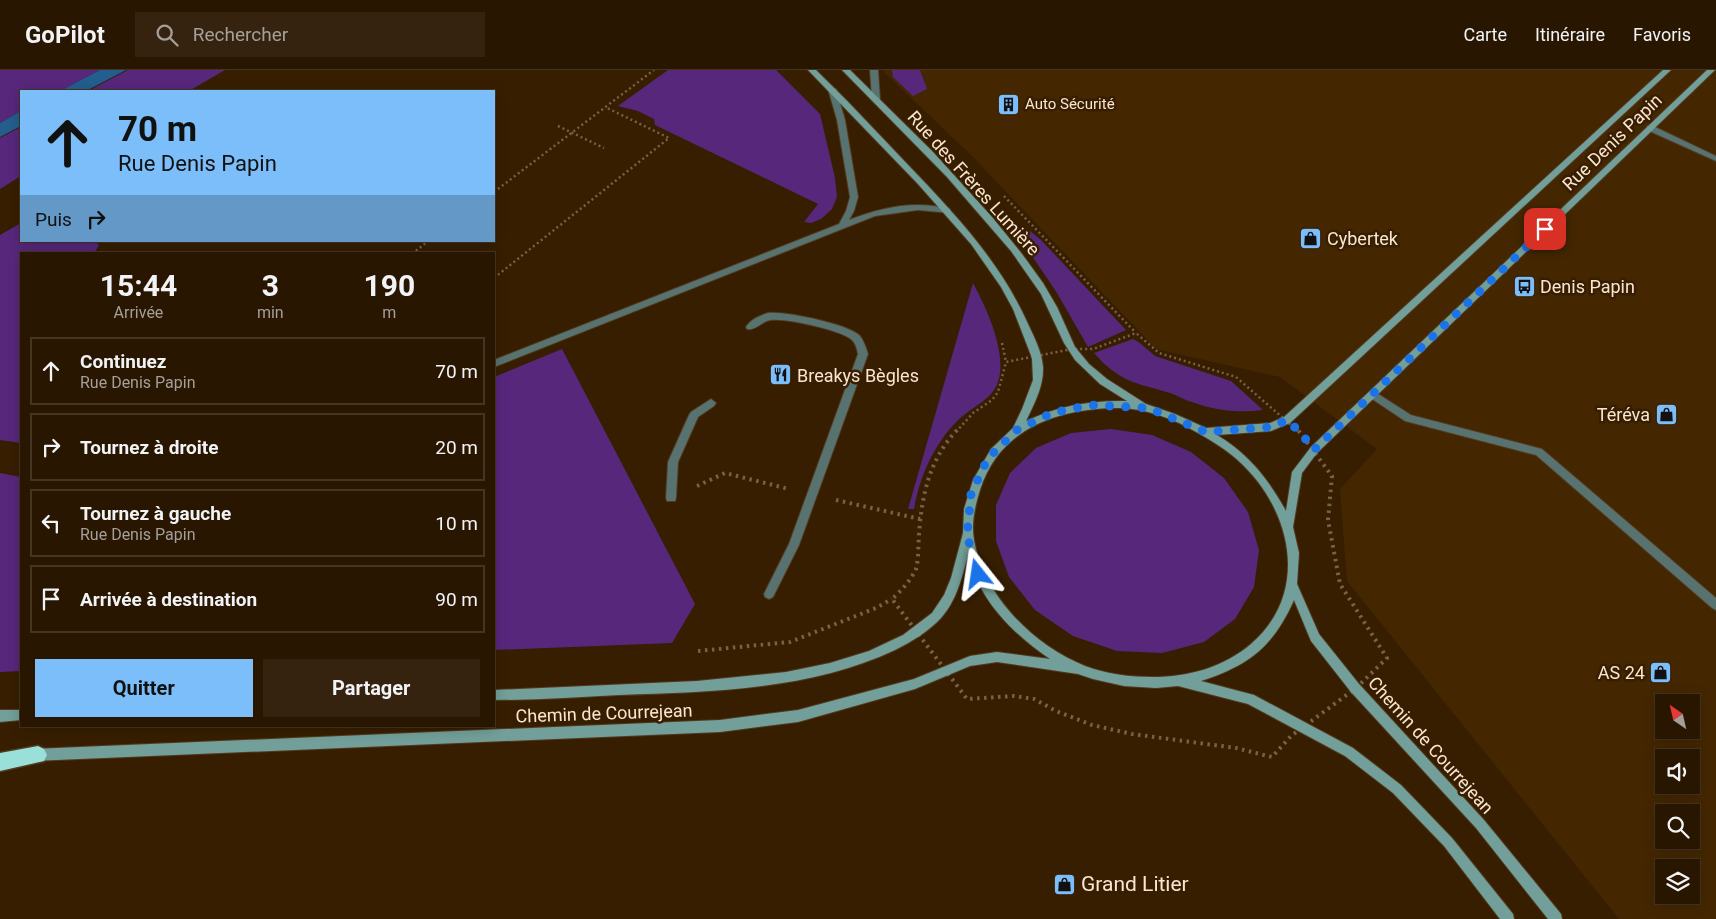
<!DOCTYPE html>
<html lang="fr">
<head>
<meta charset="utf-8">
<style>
	:root { --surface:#291601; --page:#352310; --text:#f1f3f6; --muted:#a59f99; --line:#453523; --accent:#7cbef9 }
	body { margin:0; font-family:Roboto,sans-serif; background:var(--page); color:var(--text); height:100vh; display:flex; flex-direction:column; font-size:19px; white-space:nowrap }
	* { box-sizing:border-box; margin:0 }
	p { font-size:16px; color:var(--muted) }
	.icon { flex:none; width:28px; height:28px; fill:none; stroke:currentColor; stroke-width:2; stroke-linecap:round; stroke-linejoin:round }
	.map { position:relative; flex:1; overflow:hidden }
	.panel { position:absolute; left:20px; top:182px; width:475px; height:475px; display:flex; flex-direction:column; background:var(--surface); border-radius:0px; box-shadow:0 2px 12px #0003,0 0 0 1px var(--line) }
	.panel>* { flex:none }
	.guide { position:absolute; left:20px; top:20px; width:475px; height:152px; border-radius:0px; box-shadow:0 2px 12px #0003,0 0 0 1px var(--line); background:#7cbef9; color:#111; overflow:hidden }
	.needle { width:32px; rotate:326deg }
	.controls { position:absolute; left:1655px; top:624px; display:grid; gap:10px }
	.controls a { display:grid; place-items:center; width:45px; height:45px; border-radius:0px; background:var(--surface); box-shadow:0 2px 12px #0003,0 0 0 1px var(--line); font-size:25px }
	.pin { position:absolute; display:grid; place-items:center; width:42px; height:42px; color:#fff; margin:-21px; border-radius:10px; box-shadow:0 2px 8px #0006 }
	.me { position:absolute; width:55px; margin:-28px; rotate:345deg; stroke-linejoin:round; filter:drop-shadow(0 0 4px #0008) }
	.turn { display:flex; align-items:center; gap:18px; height:105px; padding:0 15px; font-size:22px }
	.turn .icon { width:65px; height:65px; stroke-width:2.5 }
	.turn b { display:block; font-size:35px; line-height:42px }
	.then { display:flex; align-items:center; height:48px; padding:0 15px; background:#0003; gap:10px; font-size:19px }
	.eta { display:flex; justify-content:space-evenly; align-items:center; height:85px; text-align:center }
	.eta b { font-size:30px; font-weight:700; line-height:35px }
	.button { display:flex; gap:10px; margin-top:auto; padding:10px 15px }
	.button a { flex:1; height:58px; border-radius:0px; background:var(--accent); color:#111; font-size:20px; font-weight:700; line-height:58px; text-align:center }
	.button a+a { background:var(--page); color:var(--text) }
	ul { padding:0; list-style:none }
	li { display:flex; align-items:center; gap:15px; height:68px; margin:0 10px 8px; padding:0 5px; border:2px solid var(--line); border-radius:0px }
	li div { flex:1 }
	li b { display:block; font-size:19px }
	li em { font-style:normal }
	header { display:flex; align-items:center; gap:30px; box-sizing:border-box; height:70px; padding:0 25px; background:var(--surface); border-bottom:1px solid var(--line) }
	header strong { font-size:24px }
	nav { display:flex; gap:28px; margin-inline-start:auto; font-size:18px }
	.search { width:350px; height:45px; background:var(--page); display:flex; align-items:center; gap:12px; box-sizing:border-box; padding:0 18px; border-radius:0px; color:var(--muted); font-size:19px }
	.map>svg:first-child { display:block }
	.built { fill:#442701; fill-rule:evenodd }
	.green { fill:#57277c }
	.water { fill:#235e8e }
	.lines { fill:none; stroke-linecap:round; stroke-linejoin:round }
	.lane-casing { stroke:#523a1e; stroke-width:2 }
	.secondary-casing { stroke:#523a1e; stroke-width:2 }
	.highway-casing { stroke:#523a1e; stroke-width:3 }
	.path-far1 { stroke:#796147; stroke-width:2.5; stroke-dasharray:2 3; stroke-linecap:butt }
	.path { stroke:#796147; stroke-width:4; stroke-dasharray:2.5 4.5; stroke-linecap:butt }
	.lane { fill:#57726f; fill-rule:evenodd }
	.secondary { fill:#729f99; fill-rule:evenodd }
	.highway { fill:#98e0d8; fill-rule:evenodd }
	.route { stroke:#1a73e8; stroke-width:9; stroke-dasharray:0 16.2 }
	.labels { text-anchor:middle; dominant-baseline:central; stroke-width:5; stroke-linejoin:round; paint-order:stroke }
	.far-poi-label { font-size:15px; fill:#fae5d0; stroke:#371e01; text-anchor:start }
	.street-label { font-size:18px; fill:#fae5d0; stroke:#371e01 }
	.poi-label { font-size:18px; fill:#fae5d0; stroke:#371e01; text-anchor:start }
	.near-poi-label { font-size:21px; fill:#fae5d0; stroke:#371e01; text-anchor:start }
</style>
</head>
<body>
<header>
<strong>GoPilot</strong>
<div class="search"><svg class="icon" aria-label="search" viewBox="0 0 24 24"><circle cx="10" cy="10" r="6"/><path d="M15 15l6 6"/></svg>Rechercher</div>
<nav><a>Carte</a><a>Itinéraire</a><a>Favoris</a></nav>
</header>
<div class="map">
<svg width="1716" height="849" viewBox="0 0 1716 849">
	<rect width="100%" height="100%" fill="#371e01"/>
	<path class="built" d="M 882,0 L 1716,0 L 1716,849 L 1619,849 L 1347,511 L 1340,419 L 1377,379 L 1280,307 L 1156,279 L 972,86 ZM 1664,632 L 1691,632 L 1691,660 L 1664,660 ZM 1664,688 L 1691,688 L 1691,715 L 1664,715 ZM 1664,742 L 1691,742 L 1691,770 L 1664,770 ZM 1664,798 L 1691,798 L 1691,825 L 1664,825 Z"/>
	<path class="green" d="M 0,0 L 100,0 L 60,21 L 21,21 L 21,41 L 0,53 Z
		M 128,0 L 225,0 L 189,21 L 88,21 Z
		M 668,0 L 776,0 L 820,44 L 835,108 L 837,127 L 832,139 L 821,149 L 811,153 L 804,152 L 818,134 L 655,55 L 654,49 L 638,41 L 618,36 Z
		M 892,0 L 920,0 L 927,19 L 913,26 L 893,7 Z
		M 21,57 L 21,106 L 0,119 L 0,68 Z
		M 21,153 L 21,171 L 94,171 L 99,175 L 94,184 L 21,184 L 21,373 L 0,370 L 0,165 Z
		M 1029,160 L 1041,170 L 1126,260 L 1088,277 L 1057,223 L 1022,171 Z
		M 973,213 C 987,239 1016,299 990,325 C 980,335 967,341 957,351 C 933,376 920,406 914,439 L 908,439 Z
		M 1133,269 L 1140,273 L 1155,286 L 1231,311 L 1263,340 C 1239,343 1217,341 1195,333 C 1186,331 1179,326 1170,323 C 1136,313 1119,312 1094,283 Z
		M 562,279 L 695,534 L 672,573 L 494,580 L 494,307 Z
		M 1111,359 L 1152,365 L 1191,382 L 1224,408 L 1248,442 L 1259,480 L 1254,517 L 1235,549 L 1204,572 L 1162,583 L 1117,581 L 1073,566 L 1035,540 L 1009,507 L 996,471 L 996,435 L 1010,403 L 1036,378 L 1071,363 Z
		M 0,403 L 21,407 L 21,601 L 0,602 Z"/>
	<path class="water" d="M 100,0 L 126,0 L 86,21 L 60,21 Z
		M 21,41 L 21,56 L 0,67 L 0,53 Z"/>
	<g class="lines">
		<defs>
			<path id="lane" d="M 870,0 L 878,0 L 880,29 L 876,31 L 872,29 Z
				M 829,17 L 836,19 L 845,50 L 858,127 L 854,141 L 849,150 C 882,137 915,130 950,139 L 950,143 L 918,140 L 875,146 L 494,297 L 494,290 L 839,154 L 846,141 L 850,127 L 837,50 L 828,19 Z
				M 1647,56 L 1653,56 L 1716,86 L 1716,91 L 1647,60 Z
				M 768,243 C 785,241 848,254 860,266 C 864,271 866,278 868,284 L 799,475 L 773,527 L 769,529 L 765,527 L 764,524 L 789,474 L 858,284 C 857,279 856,274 852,270 C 842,260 785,248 771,250 C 762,251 755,261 747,259 L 746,257 C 751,249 759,246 768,243 Z
				M 1372,320 L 1411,345 L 1542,379 L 1716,528 L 1716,540 L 1712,538 L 1536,385 L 1405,351 L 1369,327 L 1367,324 Z
				M 711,329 L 716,333 L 714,336 L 698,347 L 678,392 L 676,428 L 675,431 L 667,431 L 666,428 L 668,392 L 689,345 L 691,342 Z"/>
			<path id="secondary" d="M 808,0 L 816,0 L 826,10 C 855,38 882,68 910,97 C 956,145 1001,193 1028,254 C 1034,267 1042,282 1043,297 C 1044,316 1034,334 1026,351 C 1058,336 1091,330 1127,331 L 1100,314 L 1075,290 L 1064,273 L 1041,224 L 1011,181 L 947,107 L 842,0 L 850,0 L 933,82 L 992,147 L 1022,184 L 1043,213 L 1057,237 L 1075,277 L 1089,294 L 1107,309 L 1146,334 L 1175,344 L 1206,358 L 1270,353 L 1284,347 L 1663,0 L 1671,0 L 1290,353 L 1271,361 L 1217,365 C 1249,384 1268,409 1286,441 L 1292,402 L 1311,377 L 1707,0 L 1715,0 L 1317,383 L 1302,403 L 1293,457 L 1299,483 L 1297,514 L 1319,564 L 1359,614 L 1484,750 L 1561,844 L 1562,849 L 1548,849 L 1476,758 L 1351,622 L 1311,571 L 1294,530 C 1273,577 1249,595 1201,611 L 1254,625 L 1353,678 L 1401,715 L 1452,768 L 1513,844 L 1514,849 L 1500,849 L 1444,776 L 1393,723 L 1345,686 L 1248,634 L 1178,616 L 1156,618 L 1124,616 L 1093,609 L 1078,604 L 997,592 L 970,596 L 915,619 L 798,652 L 720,662 L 33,691 L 29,689 L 27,685 L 29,681 L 33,679 L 720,650 L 798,640 L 914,609 L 970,586 L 997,582 L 1050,589 C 1013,564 979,530 968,485 C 962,507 957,530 941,548 C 929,561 911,572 895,580 C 810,620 711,622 619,625 C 577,627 535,630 494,630 L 494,620 L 697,611 L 786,602 L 830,593 L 869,581 L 903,565 L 932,543 L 944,525 L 951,508 L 963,463 L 964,439 L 973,410 L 991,379 L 1013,358 L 1022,339 L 1033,310 L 1032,288 L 1013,239 L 1001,217 L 971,174 L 918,114 ZM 1120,338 C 1148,339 1174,349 1198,363 C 1214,372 1230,382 1243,395 C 1293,444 1309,524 1251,574 C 1224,597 1189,607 1153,607 C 1130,607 1106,604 1085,596 C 1033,575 984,526 974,470 C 971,453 975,436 980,420 C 1000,357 1060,338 1120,338 Z
				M 0,640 L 21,640 L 21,650 L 0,652 Z"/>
			<path id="highway" d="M 38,676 L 44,679 L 47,685 L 44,691 L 0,701 L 0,683 Z"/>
		</defs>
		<use href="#lane" class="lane-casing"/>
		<use href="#secondary" class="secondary-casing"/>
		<use href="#highway" class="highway-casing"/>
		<path class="path-far1" d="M 558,56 L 604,78
			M 494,122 L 654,0
			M 1004,126 L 1136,263
			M 412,184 L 428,171
			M 494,208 L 669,68 L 605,37
			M 1002,273 L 1006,292
			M 956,362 L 973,343 L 992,330 L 998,322 L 1006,292 L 1072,279 L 1093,279 L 1136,263 L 1159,283 L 1236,307 L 1299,362"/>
		<path class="path" d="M 957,360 C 929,390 922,425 919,464 C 918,474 919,489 916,499 C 911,510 901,521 892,529 L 967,629 L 1014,626 L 1034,629 L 1056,641 L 1092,655 L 1132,664 L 1236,678 L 1272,687 L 1291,666 L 1356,618 L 1387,588 L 1340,514 L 1328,450 L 1332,406 L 1298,360
			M 697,416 L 725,403 L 789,419
			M 836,430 L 920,449
			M 698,581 L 790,572 L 876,538 L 892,529"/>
		<use href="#lane" class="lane"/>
		<use href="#secondary" class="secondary"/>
		<use href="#highway" class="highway"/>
	</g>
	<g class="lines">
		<path class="route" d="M 978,504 L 967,465 L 971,424 L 988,388 L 1017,360 L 1052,343 L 1091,335 L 1148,338 L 1206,362 L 1271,357 L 1287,350 L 1301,363 L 1314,380 L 1545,159"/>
	</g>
	<defs>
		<symbol id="building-square" viewBox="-11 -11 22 22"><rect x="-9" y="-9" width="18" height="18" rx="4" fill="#7cbef9" stroke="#371e01"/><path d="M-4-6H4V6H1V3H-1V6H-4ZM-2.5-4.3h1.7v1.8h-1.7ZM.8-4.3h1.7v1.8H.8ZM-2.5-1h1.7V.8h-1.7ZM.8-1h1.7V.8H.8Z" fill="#111"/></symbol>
		<symbol id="shop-square" viewBox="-11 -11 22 22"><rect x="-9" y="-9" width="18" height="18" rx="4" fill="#7cbef9" stroke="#371e01"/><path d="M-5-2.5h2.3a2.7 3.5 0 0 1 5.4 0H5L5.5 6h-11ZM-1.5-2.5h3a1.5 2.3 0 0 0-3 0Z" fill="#111"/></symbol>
		<symbol id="bus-square" viewBox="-11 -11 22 22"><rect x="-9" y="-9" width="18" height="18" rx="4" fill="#7cbef9" stroke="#371e01"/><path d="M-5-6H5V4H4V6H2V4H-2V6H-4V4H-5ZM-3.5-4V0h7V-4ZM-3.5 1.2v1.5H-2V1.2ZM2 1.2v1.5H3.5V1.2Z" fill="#111"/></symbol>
		<symbol id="restaurant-square" viewBox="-11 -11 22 22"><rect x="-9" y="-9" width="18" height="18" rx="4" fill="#7cbef9" stroke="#371e01"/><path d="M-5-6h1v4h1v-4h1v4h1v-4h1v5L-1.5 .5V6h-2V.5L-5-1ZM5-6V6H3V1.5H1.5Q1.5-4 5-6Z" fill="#111"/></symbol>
	</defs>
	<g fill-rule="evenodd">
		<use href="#building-square" x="996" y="22" width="25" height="25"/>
		<use href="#shop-square" x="1298" y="156" width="25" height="25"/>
		<use href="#bus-square" x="1512" y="204" width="25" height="25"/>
		<use href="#restaurant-square" x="768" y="292" width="25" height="25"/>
		<use href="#shop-square" x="1654" y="332" width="25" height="25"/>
		<use href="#shop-square" x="1648" y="590" width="25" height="25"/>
		<use href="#shop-square" x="1052" y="802" width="25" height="25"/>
	</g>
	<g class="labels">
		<g class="far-poi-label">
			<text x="1025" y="34">Auto Sécurité</text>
		</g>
		<g class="street-label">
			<text transform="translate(1612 72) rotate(-44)">Rue Denis Papin</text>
			<text transform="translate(974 113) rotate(48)">Rue des Frères Lumière</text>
			<text transform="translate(604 643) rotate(-2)">Chemin de Courrejean</text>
			<text transform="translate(1431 675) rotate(48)">Chemin de Courrejean</text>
		</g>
		<g class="poi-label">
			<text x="1327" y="168">Cybertek</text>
			<text x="1540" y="216">Denis Papin</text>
			<text x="797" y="305">Breakys Bègles</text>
			<text x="1650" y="344" text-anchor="end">Téréva</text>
			<text x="1645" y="602" text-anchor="end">AS 24</text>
		</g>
		<g class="near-poi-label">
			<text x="1081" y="814">Grand Litier</text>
		</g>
	</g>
</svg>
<div class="controls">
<a><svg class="needle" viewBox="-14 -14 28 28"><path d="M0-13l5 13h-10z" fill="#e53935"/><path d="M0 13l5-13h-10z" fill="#a59f99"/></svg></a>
<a><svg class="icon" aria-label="sound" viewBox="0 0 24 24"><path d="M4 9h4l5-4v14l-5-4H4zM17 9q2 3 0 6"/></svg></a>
<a><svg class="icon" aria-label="search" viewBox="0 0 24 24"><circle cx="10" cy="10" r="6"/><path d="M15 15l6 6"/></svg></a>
<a><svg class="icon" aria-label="layers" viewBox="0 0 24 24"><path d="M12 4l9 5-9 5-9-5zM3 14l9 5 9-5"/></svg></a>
</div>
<div class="pin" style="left:1545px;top:159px;background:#d93025"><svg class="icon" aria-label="arrive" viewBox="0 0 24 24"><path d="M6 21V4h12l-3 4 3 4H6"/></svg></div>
<svg class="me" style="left:978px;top:504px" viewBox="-20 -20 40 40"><path d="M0-17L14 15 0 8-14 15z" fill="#1a73e8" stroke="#fff" stroke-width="4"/></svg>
<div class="guide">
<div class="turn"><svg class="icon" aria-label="ahead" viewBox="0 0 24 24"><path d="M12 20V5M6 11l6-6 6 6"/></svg><div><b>70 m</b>Rue Denis Papin</div></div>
<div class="then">Puis<svg class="icon" aria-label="right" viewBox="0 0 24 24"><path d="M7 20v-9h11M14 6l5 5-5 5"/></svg></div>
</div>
<section class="panel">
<div class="eta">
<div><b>15:44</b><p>Arrivée</p></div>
<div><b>3</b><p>min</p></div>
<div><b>190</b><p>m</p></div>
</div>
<ul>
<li><svg class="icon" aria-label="ahead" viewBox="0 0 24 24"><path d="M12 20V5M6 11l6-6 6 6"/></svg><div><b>Continuez</b><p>Rue Denis Papin</p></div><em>70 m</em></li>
<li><svg class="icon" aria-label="right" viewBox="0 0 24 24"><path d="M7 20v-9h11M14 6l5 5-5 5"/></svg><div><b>Tournez à droite</b></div><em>20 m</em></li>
<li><svg class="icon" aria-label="left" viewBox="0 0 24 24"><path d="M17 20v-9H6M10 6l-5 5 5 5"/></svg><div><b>Tournez à gauche</b><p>Rue Denis Papin</p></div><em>10 m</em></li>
<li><svg class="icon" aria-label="arrive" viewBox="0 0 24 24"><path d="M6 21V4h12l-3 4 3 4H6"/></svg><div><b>Arrivée à destination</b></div><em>90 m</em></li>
</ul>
<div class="button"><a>Quitter</a><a>Partager</a></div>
</section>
</div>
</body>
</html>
